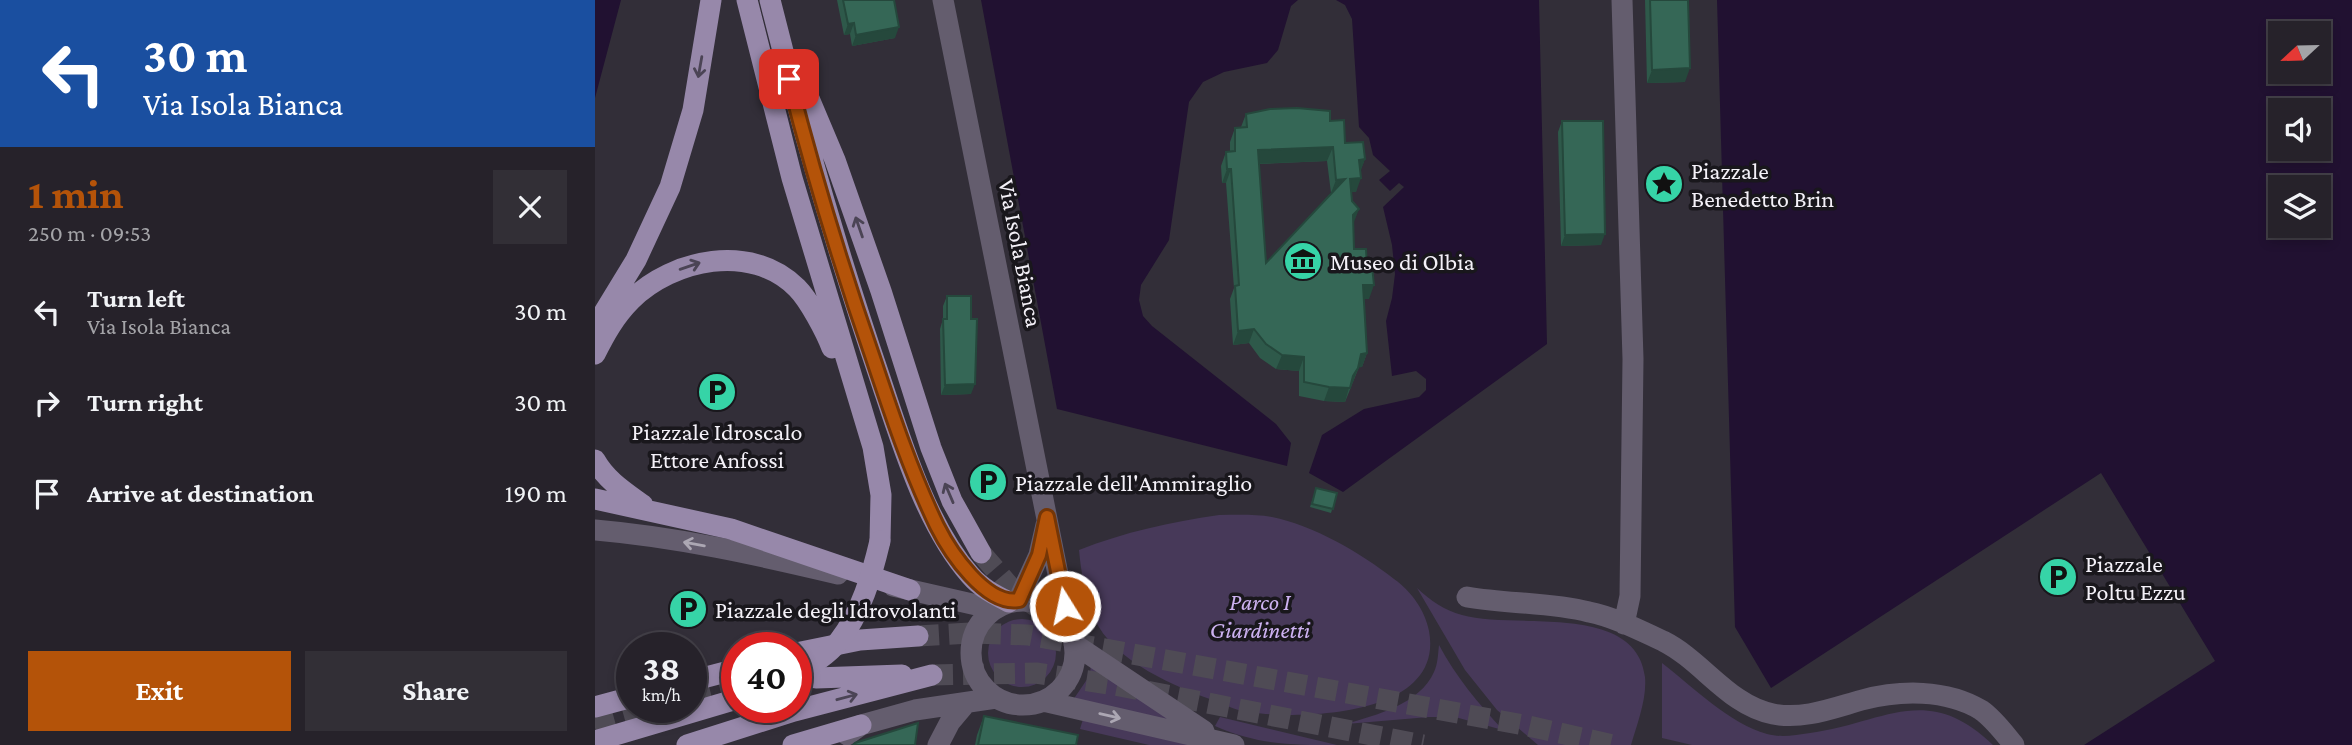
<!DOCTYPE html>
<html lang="en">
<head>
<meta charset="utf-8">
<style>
	:root { --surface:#26222a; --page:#322f36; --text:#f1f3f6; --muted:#a4a4a8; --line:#423f47; --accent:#b45309 }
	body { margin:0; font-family:"Crimson Pro",serif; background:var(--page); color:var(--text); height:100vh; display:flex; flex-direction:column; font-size:26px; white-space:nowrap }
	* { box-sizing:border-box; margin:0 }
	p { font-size:23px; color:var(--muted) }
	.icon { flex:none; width:38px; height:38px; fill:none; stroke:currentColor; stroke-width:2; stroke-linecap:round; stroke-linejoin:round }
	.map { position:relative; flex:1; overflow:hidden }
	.side { display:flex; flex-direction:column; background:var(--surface); width:595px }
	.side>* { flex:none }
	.guide { background:#1a4fa0; color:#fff; overflow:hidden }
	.needle { width:46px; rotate:248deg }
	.fabs { position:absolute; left:1673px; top:21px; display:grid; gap:14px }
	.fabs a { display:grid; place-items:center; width:63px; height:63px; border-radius:0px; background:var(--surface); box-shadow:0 4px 10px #0003,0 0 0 2px var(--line); font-size:35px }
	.speed { position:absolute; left:21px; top:632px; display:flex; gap:14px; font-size:35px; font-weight:700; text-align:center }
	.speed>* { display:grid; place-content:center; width:91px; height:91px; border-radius:50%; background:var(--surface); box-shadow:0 4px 10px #0003,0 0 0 2px var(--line); line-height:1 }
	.speed small { font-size:18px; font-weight:400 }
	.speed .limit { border:10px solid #d22; background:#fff; color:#111 }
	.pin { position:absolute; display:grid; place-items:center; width:60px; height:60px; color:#fff; margin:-30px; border-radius:14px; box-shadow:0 4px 10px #0006 }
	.me { position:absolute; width:77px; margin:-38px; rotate:350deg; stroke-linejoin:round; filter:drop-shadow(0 0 5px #0008) }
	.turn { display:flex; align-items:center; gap:24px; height:147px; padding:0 28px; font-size:32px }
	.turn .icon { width:91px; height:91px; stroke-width:2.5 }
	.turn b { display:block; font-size:49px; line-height:60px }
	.round { display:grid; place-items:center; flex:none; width:74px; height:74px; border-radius:0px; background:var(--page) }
	.head { display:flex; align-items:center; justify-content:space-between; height:119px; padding:0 28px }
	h1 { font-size:42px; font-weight:700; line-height:52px; color:var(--accent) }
	.cta { display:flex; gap:14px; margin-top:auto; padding:14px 28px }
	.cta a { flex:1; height:80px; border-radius:0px; background:var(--accent); color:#fff; font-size:28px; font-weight:700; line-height:80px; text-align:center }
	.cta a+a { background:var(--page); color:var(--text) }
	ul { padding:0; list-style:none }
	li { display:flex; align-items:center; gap:21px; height:91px; padding:0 28px }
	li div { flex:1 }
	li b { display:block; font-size:26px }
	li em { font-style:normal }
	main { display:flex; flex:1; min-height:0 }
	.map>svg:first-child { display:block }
	.green { fill:#473959 }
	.water { fill:#211131; fill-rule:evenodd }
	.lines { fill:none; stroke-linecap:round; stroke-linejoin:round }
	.primary-tunnel { stroke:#4f4b55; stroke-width:21; stroke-dasharray:21 10; stroke-linecap:butt }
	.minor { stroke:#645d6e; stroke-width:21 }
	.tertiary { stroke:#645d6e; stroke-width:21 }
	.primary { stroke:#9788aa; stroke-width:21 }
	.primary-bridge { stroke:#9788aa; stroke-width:21 }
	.wall { fill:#2e594a; fill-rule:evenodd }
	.shaded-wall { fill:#25483c }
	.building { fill:#356756; stroke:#25483c; stroke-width:2; fill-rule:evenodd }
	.oneway { stroke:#4b4455 }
	.oneway2 { stroke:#aca7b3 }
	.route-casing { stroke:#753606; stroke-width:18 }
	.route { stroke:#b45309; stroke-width:12 }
	.labels { text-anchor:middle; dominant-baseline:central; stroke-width:7; stroke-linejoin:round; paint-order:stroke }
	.poi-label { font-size:24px; fill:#f4f1f8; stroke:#19171c; text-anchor:start }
	.street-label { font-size:24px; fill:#f4f1f8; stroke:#19171c }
	.park-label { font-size:24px; font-style:italic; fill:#cdb2f1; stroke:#19171c }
</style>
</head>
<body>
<main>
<section class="side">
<div class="guide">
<div class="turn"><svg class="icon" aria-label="left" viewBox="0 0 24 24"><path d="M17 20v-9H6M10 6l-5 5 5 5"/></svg><div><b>30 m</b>Via Isola Bianca</div></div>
</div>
<div class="head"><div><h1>1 min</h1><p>250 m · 09:53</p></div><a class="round"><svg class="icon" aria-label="close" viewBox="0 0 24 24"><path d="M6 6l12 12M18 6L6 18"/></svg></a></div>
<ul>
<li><svg class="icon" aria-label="left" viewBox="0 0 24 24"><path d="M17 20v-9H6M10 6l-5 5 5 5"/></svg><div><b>Turn left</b><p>Via Isola Bianca</p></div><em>30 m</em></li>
<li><svg class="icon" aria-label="right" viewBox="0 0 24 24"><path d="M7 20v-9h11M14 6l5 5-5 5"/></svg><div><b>Turn right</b></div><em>30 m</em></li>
<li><svg class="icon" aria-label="arrive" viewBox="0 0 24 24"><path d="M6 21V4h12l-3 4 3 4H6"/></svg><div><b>Arrive at destination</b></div><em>190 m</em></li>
</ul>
<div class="cta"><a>Exit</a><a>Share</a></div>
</section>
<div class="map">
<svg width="1757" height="745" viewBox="0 0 1757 745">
	<rect width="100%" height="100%" fill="#322e38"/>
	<path class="green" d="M 624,515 C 641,515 660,514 677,517 C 718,525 766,553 799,579 C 816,591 830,610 834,631 C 850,717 707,720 653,712 C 643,711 633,706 623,702 C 581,687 519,662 499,618 C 490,598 486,571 484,550 C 530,532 575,522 624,515 Z
		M 822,588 C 836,601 849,610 867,615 C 917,630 1041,601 1050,677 C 1052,699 1042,724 1036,745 L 943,745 L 902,710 L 870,670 Z
		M393 653a34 34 0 1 1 68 0a34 34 0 1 1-68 0Z
		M 844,645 C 861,677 883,703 908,730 L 860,717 L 834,717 L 751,724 C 781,715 825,704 839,672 C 843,664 843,653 844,645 Z
		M 496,663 L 584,726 L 478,700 L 495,675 Z
		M 1067,663 C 1097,686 1135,724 1172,734 C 1187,738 1200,735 1215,733 C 1289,723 1332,681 1398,745 L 1097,745 L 1067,738 Z
		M 625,717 L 742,745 C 697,745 663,745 620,726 Z
		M 488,719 L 597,745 L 554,745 L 485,729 Z"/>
	<path class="water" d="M 0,0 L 26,0 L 0,98 Z
		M 386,0 L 703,0 L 696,6 L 683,50 L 672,63 L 629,72 L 608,82 L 594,102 L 574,240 L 546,285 L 544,300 L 548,316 L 557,326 L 681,424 L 696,443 L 692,466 L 462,409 Z
		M 741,0 L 944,0 L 952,344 L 748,492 L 714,473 L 727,435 L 769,409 L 824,397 L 831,390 L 831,379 L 821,371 L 797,376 L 791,321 L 797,298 L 800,274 L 797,245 L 788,207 L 809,187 L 804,183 L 795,191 L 784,180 L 795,171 L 778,155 L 774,138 L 764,127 L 757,19 L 750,5 Z
		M 1122,0 L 1757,0 L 1757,745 L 1489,745 L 1620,661 L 1506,473 L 1176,688 L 1140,627 ZM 1685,33 L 1724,33 L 1724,72 L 1685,72 ZM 1685,110 L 1724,110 L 1724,149 L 1685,149 ZM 1724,187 L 1724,226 L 1685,226 L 1685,187 Z"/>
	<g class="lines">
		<path class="primary-tunnel" d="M 386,553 L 416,588 L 450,613 L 486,632
			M 323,636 L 376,633 L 433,635 L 929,725 L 1018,745
			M 337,675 L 441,673 L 520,685 L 828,745
			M 96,701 L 142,690
			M 0,728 L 75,707"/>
		<path class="minor" d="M 1027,0 L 1038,359 L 1035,596 L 1029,624
			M 872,597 C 912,604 954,602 994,612 C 1019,617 1044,630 1068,641 C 1108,661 1133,705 1178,714 C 1208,720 1238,708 1267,700 C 1305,690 1351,689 1386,710 C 1399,719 1409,733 1419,745"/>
		<path class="tertiary" d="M 348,0 L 474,629
			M 0,530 C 82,537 163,555 243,574
			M 298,586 L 399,609
			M376 653a52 52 0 1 1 104 0a52 52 0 1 1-104 0Z
			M 423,601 L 444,555 L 451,525
			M 479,644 L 609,731
			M 448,701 L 639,745
			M 252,735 L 266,725 L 320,710 L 401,698
			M 343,745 L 355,722 L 371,703"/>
		<path class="primary" d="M 152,0 L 197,178 L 278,447 L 286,495 L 285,541
			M 175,0 C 207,129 242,252 285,378 C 306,441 331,525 375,575 C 386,588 400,595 414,602
			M 205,77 L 240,160 L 286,291 L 336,448 L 357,501 L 386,553
			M 0,327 L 41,260 L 75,187 L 98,110 L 116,0
			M 0,354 C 10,334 20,316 36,300 C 78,259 156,242 202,288 C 214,300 231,332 237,348
			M 0,460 C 11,480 30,492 48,505
			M 0,499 L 136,529 L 315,590
			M 201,653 L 265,640 L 323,636
			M 221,678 L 307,675
			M 96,681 L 142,669
			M 0,707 L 37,697
			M 0,741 L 142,699
			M 92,745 L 199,711 L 337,675
			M 198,745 L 266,725"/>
		<path class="primary-bridge" d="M 201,674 C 216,665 233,655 244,641 C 266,613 277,575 285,541"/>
	</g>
	<path class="wall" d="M 242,0 L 299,0 L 300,38 L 257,46 L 255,34 L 249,35 Z
		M 1050,0 L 1093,0 L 1090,82 L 1052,83 Z
		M 651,114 L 735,121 L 750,143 L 770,159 L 765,171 L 761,192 L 756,192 L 759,222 L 759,249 L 774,299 L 769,299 L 772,353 L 767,367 L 764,367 L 750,402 L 729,401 L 704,396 L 704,371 L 681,369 L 665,358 L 654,343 L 638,345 L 635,299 L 639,288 L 631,183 L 627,183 L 626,166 L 631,152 L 635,152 L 635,142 L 640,128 L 646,127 ZM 732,161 L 736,193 L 671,263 L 664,164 Z
		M 967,121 L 1006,245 L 966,246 L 963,132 Z
		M 352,296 L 376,394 L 346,395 L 345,329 L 348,319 L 348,306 Z
		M 721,488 L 742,493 L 736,513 L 715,507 Z
		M 389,716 L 481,745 L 380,745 L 382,735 Z"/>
	<path class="shaded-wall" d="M 259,23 L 255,34 L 249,35 L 253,24 Z
		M 304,27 L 300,38 L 257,46 L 261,35 Z
		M 1095,68 L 1090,82 L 1052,83 L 1057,70 Z
		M 738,147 L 732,161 L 658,164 L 663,150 Z
		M 770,159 L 765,173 L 764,160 Z
		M 632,169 L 636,169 L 631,183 L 627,183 Z
		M 766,178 L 761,192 L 750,192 L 755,179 Z
		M 750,179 L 736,193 L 741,180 Z
		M 764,209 L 759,222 L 753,229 L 758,215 Z
		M 1010,234 L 1006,245 L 966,246 L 970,235 Z
		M 768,285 L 779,285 L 774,299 L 763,299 Z
		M 659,329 L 654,343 L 638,345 L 643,331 Z
		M 772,353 L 767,367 L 761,368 L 766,354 Z
		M 687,355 L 709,357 L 704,371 L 681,369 Z
		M 763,368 L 758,382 L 754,388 L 750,402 L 729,401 L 734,387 L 758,376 Z
		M 380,384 L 376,394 L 346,395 L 350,385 Z"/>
	<path class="building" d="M 248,0 L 299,0 L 304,27 L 261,35 L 259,23 L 253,24 Z
		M 1055,0 L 1093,0 L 1095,68 L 1057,70 Z
		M 702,108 L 735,111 L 735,121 L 749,120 L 750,143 L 768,142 L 770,159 L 764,160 L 766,178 L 755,179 L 757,201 L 764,209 L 758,215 L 759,249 L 771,249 L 772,266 L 777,266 L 779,285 L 768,285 L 772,353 L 766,354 L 763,368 L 758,376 L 755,388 L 734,387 L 709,382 L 709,357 L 687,355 L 671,344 L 659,329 L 643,331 L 640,286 L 644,285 L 636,169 L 632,169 L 631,152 L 640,151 L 640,128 L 652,127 L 651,114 L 675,109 ZM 738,147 L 741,180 L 750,179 L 671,263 L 663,150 Z
		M 967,121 L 1008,121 L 1010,234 L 970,235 Z
		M 352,296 L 376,296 L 376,319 L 382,319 L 380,384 L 350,385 L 348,319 L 352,319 Z
		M 721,488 L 742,493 L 738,509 L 717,504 Z
		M 389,716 L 483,735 L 481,745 L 383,745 Z
		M 323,723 L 320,745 L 258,745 L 260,743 Z"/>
	<defs><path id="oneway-shaft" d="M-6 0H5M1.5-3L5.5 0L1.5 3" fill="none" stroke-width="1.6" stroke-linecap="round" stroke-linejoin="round" transform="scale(1.75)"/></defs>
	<g class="oneway">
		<use href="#oneway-shaft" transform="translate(105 67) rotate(100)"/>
		<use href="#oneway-shaft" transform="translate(264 227) rotate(-109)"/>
		<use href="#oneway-shaft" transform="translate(95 266) rotate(-19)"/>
		<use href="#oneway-shaft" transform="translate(354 493) rotate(-113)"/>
		<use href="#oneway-shaft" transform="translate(252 697) rotate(-15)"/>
	</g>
	<g class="oneway2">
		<use href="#oneway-shaft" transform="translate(99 544) rotate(-170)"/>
		<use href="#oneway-shaft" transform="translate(515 716) rotate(13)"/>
	</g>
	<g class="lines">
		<defs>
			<path id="route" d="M 194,79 C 218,173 246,266 278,358 C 297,415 316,472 342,526 C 355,552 391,606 424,600 L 444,555 L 452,517 L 470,606"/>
		</defs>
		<use href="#route" class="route-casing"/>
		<use href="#route" class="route"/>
	</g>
	<defs>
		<symbol id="sight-disc" viewBox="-11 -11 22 22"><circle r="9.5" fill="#36d4a7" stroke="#19171c"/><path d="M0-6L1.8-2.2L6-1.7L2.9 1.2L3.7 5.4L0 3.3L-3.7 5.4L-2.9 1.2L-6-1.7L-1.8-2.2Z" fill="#111"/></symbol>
		<symbol id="museum-disc" viewBox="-11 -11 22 22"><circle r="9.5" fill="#36d4a7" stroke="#19171c"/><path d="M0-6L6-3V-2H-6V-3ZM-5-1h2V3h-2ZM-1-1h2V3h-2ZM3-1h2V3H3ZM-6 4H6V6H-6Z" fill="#111"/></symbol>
		<symbol id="parking-disc" viewBox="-11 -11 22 22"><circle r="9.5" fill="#36d4a7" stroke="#19171c"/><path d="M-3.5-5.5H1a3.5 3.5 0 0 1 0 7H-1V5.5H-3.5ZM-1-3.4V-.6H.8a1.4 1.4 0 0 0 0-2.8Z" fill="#111"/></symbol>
	</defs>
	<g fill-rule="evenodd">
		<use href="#sight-disc" x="1047" y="162" width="44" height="44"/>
		<use href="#museum-disc" x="686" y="239" width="44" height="44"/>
		<use href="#parking-disc" x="100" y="370" width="44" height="44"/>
		<use href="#parking-disc" x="371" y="460" width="44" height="44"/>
		<use href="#parking-disc" x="1441" y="555" width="44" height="44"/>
		<use href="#parking-disc" x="71" y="587" width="44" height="44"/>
	</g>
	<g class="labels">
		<g class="poi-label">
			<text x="1096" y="170">Piazzale<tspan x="1096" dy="28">Benedetto Brin</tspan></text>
			<text x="735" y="261">Museo di Olbia</text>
			<text x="122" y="431" text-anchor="middle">Piazzale Idroscalo<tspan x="122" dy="28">Ettore Anfossi</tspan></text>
			<text x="420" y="482">Piazzale dell'Ammiraglio</text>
			<text x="1490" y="563">Piazzale<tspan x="1490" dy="28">Poltu Ezzu</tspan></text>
			<text x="120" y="609">Piazzale degli Idrovolanti</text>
		</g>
		<g class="street-label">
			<text transform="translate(426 253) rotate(79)">Via Isola Bianca</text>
		</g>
		<g class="park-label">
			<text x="665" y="601">Parco I<tspan x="665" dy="28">Giardinetti</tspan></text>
		</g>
	</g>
</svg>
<div class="fabs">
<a><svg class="needle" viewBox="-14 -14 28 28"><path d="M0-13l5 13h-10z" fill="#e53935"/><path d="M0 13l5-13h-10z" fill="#a4a4a8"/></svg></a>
<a><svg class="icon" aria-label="sound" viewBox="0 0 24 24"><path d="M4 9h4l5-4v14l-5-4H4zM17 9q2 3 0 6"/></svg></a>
<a><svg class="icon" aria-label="layers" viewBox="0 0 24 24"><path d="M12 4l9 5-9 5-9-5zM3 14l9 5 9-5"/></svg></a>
</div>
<div class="speed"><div>38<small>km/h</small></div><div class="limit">40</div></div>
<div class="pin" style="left:194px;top:79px;background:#d93025"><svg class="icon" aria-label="arrive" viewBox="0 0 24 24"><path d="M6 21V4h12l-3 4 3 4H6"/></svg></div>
<svg class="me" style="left:470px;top:606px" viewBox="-20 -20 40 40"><circle r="17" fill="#b45309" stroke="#fff" stroke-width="3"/><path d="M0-11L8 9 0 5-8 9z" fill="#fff"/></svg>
</div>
</main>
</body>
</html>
